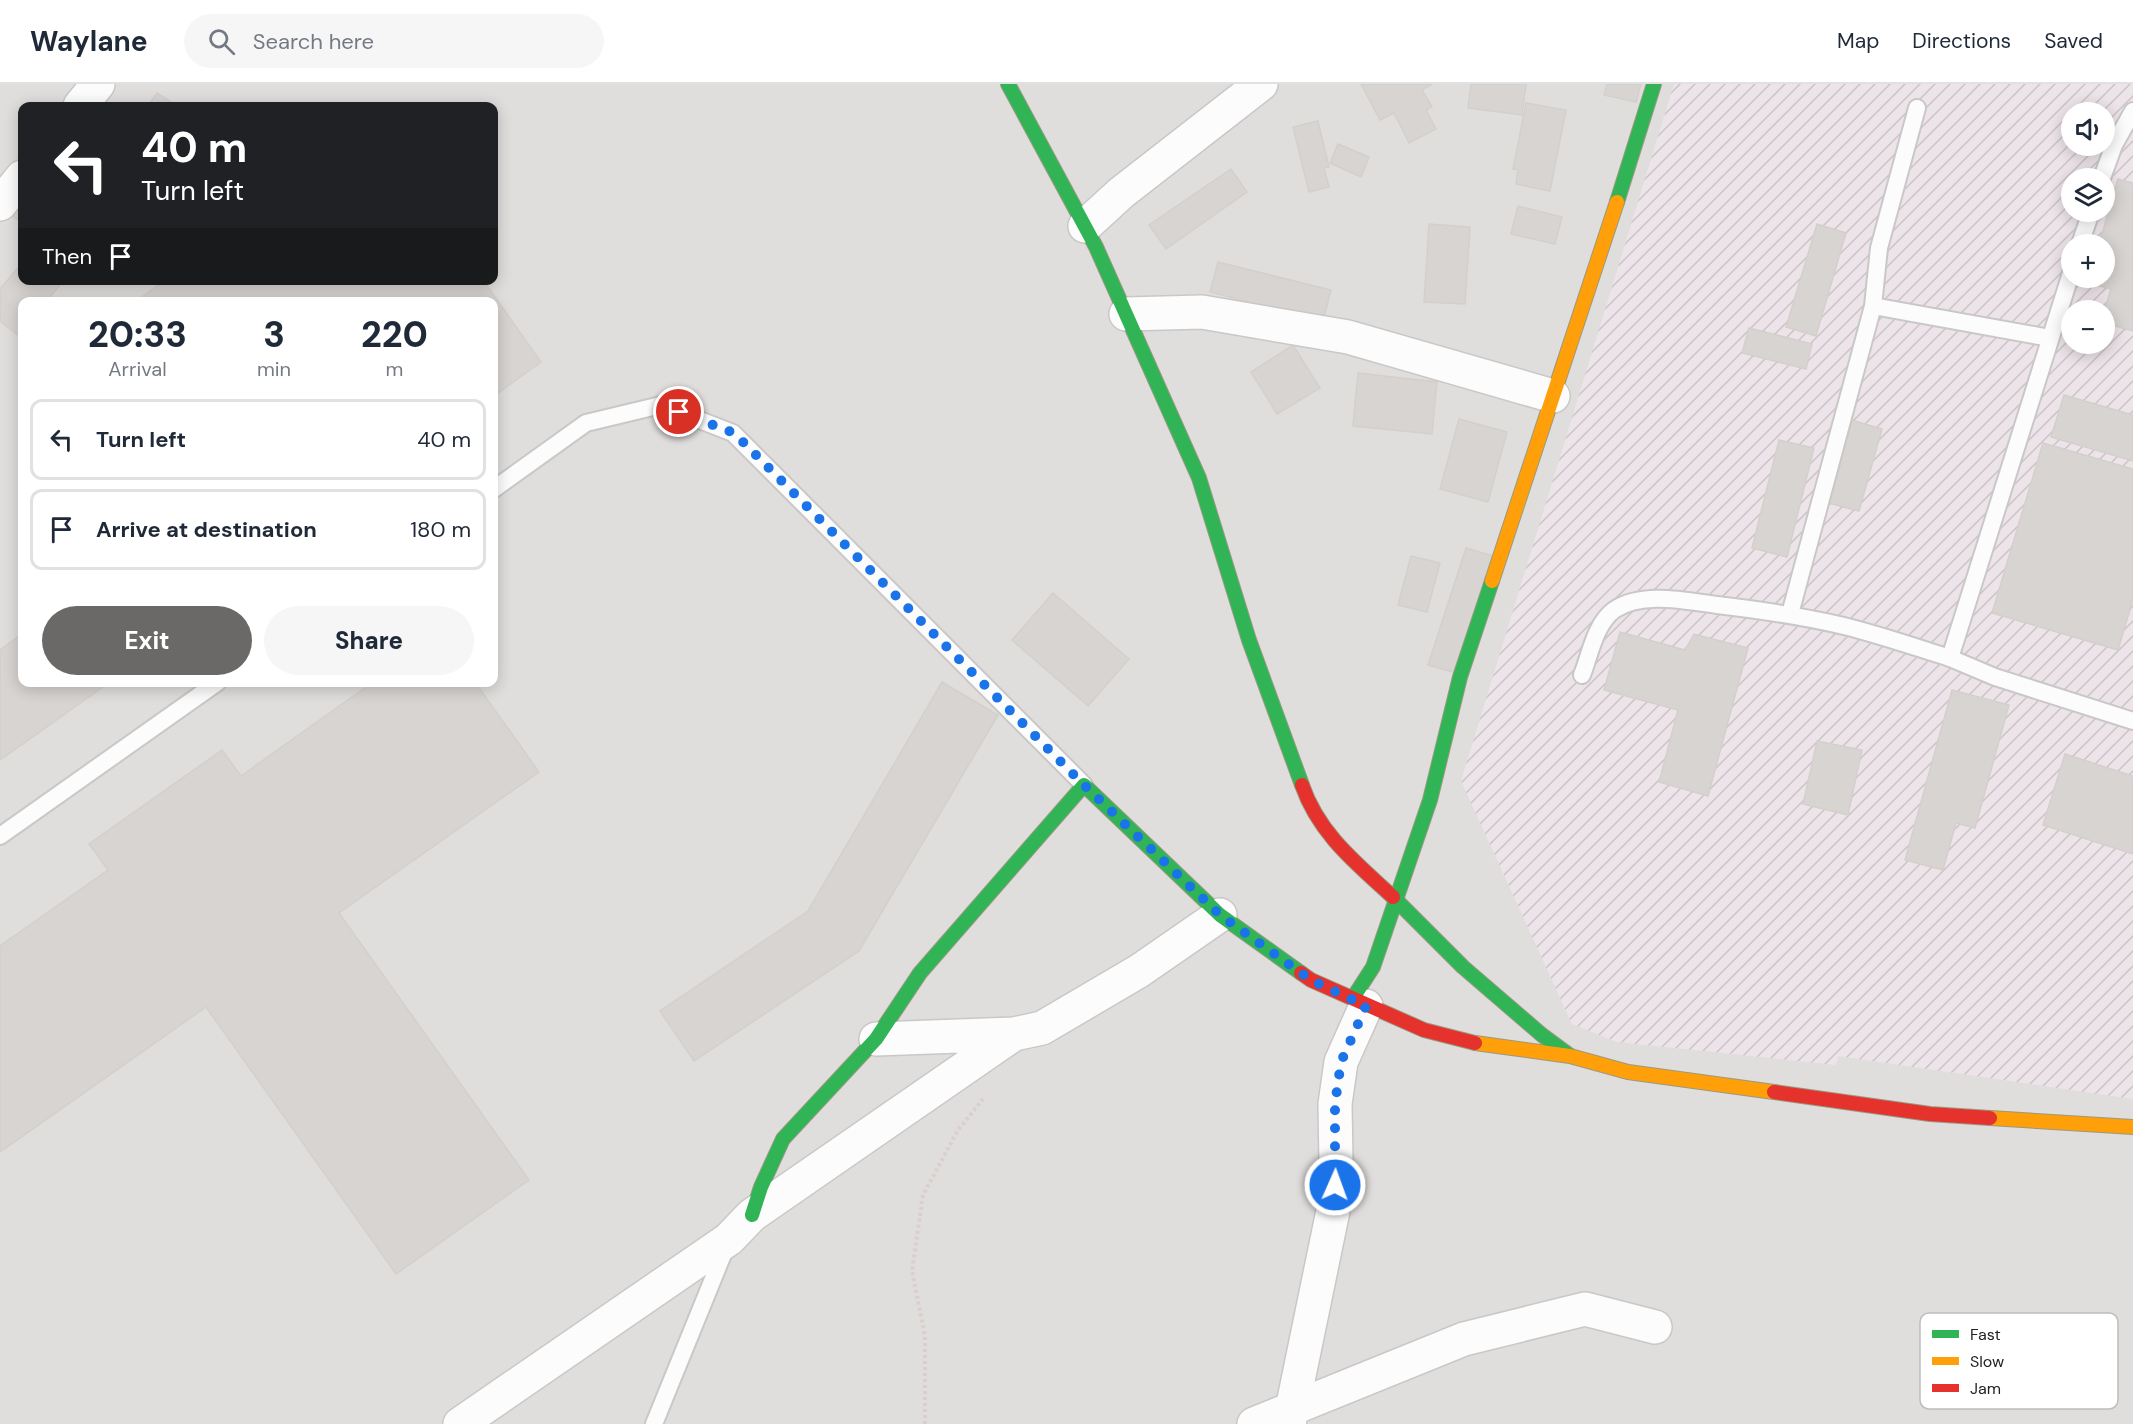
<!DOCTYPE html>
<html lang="en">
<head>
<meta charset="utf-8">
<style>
	:root { --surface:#fff; --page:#f6f6f7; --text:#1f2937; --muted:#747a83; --line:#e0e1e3; --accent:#6a6968 }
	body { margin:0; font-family:"DM Sans",sans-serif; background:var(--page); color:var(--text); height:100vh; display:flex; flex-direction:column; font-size:22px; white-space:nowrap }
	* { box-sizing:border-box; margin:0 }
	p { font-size:20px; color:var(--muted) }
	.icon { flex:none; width:33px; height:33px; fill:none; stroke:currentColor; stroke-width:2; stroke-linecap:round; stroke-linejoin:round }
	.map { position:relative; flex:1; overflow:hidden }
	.drawer { position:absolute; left:18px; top:213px; width:480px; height:390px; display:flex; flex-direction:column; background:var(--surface); border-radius:12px; box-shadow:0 3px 15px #0003 }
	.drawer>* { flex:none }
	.top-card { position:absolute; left:18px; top:18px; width:480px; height:183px; border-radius:12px; box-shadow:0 3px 15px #0003; background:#202124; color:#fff; overflow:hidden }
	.controls { position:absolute; left:2061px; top:18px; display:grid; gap:12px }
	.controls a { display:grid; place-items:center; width:54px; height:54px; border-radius:50%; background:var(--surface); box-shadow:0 3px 15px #0003; font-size:30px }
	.pin { position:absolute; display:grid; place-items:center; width:51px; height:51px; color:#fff; margin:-26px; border:3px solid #fff; border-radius:50%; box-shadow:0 2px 6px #0007 }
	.me { position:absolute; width:66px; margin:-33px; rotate:2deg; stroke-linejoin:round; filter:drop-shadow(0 0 4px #0008) }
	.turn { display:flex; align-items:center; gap:21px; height:126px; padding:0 24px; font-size:27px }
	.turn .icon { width:78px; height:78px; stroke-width:2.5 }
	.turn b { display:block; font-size:42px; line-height:51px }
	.then { display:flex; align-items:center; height:57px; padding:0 24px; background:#0003; gap:12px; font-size:22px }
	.eta { display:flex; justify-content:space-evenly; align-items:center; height:102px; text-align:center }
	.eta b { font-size:36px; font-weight:800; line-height:42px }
	.cta { display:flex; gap:12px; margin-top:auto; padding:12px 24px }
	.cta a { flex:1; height:69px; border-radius:36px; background:var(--accent); color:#fff; font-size:24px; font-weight:800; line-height:69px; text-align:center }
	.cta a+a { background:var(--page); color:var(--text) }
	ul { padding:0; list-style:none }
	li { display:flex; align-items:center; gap:18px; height:81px; margin:0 12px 9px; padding:0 12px; border:3px solid var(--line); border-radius:12px }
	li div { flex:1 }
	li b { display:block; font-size:22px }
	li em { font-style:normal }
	header { display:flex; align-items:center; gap:36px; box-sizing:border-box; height:84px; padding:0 30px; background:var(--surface); border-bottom:2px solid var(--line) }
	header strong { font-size:28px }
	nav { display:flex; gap:33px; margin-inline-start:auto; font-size:21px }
	.search { width:420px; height:54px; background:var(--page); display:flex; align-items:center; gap:15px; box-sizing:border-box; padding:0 21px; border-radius:33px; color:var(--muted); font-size:22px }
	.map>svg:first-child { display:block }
	.residential { fill:#dfdedc; fill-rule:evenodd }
	.industrial { fill:url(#industrial-furrows); fill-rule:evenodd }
	.building { fill:#d7d4d2; stroke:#d3d0cc; stroke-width:1.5 }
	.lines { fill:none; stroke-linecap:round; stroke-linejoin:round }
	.lane-casing { stroke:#c9c8c7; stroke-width:20 }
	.street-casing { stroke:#c9c8c7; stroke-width:36 }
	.fast-casing { stroke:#999a82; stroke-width:16 }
	.slow-casing { stroke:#999a82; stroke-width:16 }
	.jam-casing { stroke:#999a82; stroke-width:16 }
	.path { stroke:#dccecd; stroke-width:4; stroke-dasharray:3 3; stroke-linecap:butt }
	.lane { stroke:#fdfcfc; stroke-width:16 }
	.street { stroke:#fdfcfc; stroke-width:33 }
	.fast { stroke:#30b455; stroke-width:14 }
	.slow { stroke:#ff9f0a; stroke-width:14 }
	.jam { stroke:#e5322d; stroke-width:14 }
	.route { stroke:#1a73e8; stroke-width:10; stroke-dasharray:0 18 }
	.key { fill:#fff; stroke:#bdbdbd; stroke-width:1.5 }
	.key-label { font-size:16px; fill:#222 }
</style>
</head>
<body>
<header>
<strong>Waylane</strong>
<div class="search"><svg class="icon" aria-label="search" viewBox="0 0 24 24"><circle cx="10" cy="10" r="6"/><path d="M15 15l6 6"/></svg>Search here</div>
<nav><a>Map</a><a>Directions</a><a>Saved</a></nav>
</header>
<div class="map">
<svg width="2133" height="1340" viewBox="0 0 2133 1340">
	<defs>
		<pattern id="industrial-furrows" width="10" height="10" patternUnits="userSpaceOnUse" patternTransform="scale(1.5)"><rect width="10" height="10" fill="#ede4e9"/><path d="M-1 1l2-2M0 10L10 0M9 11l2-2" fill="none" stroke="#cbc3c8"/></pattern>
	</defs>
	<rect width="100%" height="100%" fill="#f0eeeb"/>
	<path class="residential" d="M 0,0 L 2133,0 L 2133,1340 L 0,1340 ZM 22,22 L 494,22 L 494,196 L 22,196 ZM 2072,28 L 2104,28 L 2104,62 L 2072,62 ZM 2072,94 L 2104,94 L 2104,128 L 2072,128 ZM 2072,160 L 2104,160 L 2104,194 L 2072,194 ZM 22,218 L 494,218 L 494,598 L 22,598 ZM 2072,226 L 2104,226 L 2104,260 L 2072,260 Z"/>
	<path class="industrial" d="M 1674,0 L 2133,0 L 2133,1015 L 1838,972 L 1836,981 L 1617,958 L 1572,940 L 1461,697 ZM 2072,28 L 2104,28 L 2104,62 L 2072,62 ZM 2072,94 L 2104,94 L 2104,128 L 2072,128 ZM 2072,160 L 2104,160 L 2104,194 L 2072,194 ZM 2072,226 L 2104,226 L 2104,260 L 2072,260 Z"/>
	<path class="building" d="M 1361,0 L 1432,0 L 1422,6 L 1432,23 L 1426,26 L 1436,45 L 1409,59 L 1394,29 L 1380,36 Z
		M 1471,0 L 1526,0 L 1522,31 L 1468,24 Z
		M 1607,0 L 1641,0 L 1636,18 L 1604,11 Z
		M 157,9 L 177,22 L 148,22 Z
		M 1526,19 L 1566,26 L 1550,107 L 1516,100 L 1518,86 L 1513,85 Z
		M 1318,37 L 1329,83 L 1324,84 L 1329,103 L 1309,108 L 1293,43 Z
		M 1338,60 L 1369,73 L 1361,93 L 1330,79 Z
		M 1231,85 L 1247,108 L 1166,165 L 1149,141 Z
		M 2118,95 L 2133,99 L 2133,247 L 2104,239 L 2104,227 L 2111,205 L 2089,199 L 2090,194 L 2104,194 L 2104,160 L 2099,160 Z
		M 22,116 L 22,139 L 7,128 Z
		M 1518,122 L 1562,133 L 1555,160 L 1511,150 Z
		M 1429,140 L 1470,143 L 1465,220 L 1424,218 Z
		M 1817,140 L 1846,149 L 1816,252 L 1786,243 Z
		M 1218,178 L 1331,206 L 1323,237 L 1210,208 Z
		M 22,179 L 22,196 L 64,196 L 46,218 L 22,218 L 22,246 L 18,251 L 0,237 L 0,205 Z
		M 165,196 L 483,196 L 541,278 L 494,312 L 494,218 L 135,218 Z
		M 1749,244 L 1812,260 L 1806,285 L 1742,269 Z
		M 1293,261 L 1320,304 L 1277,330 L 1251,288 Z
		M 1358,289 L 1437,298 L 1432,350 L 1353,342 Z
		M 2064,311 L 2133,331 L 2133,377 L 2051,353 Z
		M 1459,335 L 1507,348 L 1488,418 L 1440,405 Z
		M 1848,335 L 1882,345 L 1859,427 L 1824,418 Z
		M 1779,356 L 1814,364 L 1787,473 L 1752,464 Z
		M 2043,359 L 2133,385 L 2133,515 L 2118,566 L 1992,529 Z
		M 1466,464 L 1493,472 L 1456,589 L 1428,581 Z
		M 1411,472 L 1440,479 L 1427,528 L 1398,521 Z
		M 1053,509 L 1129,575 L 1088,622 L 1012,556 Z
		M 1620,548 L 1685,566 L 1694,550 L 1748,564 L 1708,712 L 1659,698 L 1678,626 L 1604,606 Z
		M 22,550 L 22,598 L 110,598 L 0,676 L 0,566 Z
		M 373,598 L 475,598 L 539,688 L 339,829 L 529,1096 L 396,1190 L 206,923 L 0,1068 L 0,862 L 108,786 L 89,760 L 222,666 L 241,692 Z
		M 942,598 L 998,631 L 859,867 L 694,977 L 660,927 L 808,827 Z
		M 1952,606 L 2009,621 L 1975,744 L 1956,739 L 1943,786 L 1905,776 Z
		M 1817,657 L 1862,666 L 1848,731 L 1803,720 Z
		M 2065,670 L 2133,692 L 2133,770 L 2043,741 Z"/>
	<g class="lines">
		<defs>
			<path id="lane" d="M 2102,94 L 2114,61 L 2133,27
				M 2080,160 L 2091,128
				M 2072,186 L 1950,574 L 1995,593 L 2133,637
				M 1873,222 L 2050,254
				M 494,405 L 586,339 L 661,321 L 733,349 L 1084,701
				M 1790,530 L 1873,222 L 1879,164 L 1917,24
				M 1582,591 C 1590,571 1595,540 1614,526 C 1642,507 1686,517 1717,521 C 1760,526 1802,532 1844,542 C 1880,551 1915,563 1950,574
				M 0,752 L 218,598
				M 654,1340 L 726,1163"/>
			<path id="street" d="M 80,22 L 98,0
				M 0,120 L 22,93
				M 1085,142 L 1121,109 L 1261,0
				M 1126,230 L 1202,228 L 1348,253 L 1553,312
				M 876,955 L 1014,950 L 1042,944 L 1139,887 L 1220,831
				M 460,1340 L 729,1155 L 752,1131 L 1014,950
				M 1254,1340 L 1464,1255 L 1585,1225 L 1655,1243
				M 1289,1340 L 1334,1122 L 1336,1079 L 1335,1020 L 1341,978 L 1366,922"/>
			<path id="fast" d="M 1008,0 L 1096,163 L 1199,394 L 1249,556 L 1302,701
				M 1617,118 L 1654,0
				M 1393,813 L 1463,883 L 1542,951 L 1569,971
				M 1353,914 L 1373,883 L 1430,716 L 1460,593 L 1492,497
				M 752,1131 L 761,1103 L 783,1055 L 876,955 L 920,889 L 1084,701 L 1220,831 L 1301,889"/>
			<path id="slow" d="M 1492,497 L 1617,118
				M 1475,959 L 1570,972 L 1628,988 L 1774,1008
				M 1990,1034 L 2133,1043"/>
			<path id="jam" d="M 1302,701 C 1319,750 1356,779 1393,813
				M 1301,889 L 1311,896 L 1424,946 L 1475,959
				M 1774,1008 L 1930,1030 L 1990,1034"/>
		</defs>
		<use href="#lane" class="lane-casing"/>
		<use href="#street" class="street-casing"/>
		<use href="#fast" class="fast-casing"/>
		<use href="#slow" class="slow-casing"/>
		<use href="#jam" class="jam-casing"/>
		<path class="path" d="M 925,1340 L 925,1252 L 912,1187 L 923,1111 L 958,1046 L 983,1015"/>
		<use href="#lane" class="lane"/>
		<use href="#street" class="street"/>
		<use href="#fast" class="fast"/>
		<use href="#slow" class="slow"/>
		<use href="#jam" class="jam"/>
	</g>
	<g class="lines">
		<path class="route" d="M 679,328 L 734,349 L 1084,701 L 1220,831 L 1311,896 L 1366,922 L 1341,978 L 1335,1020 L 1335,1101"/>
	</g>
	<rect x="1920" y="1229" width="198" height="96" rx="9" class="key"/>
	<rect x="1932" y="1246" width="27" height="8" fill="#30b455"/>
	<rect x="1932" y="1273" width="27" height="8" fill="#ff9f0a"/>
	<rect x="1932" y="1300" width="27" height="8" fill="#e5322d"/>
	<g class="key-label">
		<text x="1970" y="1256">Fast</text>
		<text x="1970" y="1283">Slow</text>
		<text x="1970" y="1310">Jam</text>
	</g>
</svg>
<div class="controls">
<a><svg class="icon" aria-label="sound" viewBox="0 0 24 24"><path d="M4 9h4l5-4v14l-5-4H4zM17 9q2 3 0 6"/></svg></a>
<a><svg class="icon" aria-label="layers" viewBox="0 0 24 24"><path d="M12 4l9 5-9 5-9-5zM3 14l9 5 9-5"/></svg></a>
<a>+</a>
<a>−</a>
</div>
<div class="pin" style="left:679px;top:328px;background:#d93025"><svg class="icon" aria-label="arrive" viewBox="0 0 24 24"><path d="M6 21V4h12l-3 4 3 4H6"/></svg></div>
<svg class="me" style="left:1335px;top:1101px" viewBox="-20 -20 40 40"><circle r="17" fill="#1a73e8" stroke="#fff" stroke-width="3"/><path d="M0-11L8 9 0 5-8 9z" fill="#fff"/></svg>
<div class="top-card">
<div class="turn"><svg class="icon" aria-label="left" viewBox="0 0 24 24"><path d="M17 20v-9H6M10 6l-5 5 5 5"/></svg><div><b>40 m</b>Turn left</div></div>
<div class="then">Then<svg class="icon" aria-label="arrive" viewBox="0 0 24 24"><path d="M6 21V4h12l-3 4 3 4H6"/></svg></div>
</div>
<section class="drawer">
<div class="eta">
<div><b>20:33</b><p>Arrival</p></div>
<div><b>3</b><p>min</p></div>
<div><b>220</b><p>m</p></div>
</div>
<ul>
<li><svg class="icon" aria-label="left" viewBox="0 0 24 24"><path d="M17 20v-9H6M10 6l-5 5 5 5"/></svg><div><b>Turn left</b></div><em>40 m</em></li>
<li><svg class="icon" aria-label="arrive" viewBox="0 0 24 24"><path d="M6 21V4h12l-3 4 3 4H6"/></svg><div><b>Arrive at destination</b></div><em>180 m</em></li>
</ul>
<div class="cta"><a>Exit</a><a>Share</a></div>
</section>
</div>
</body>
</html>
